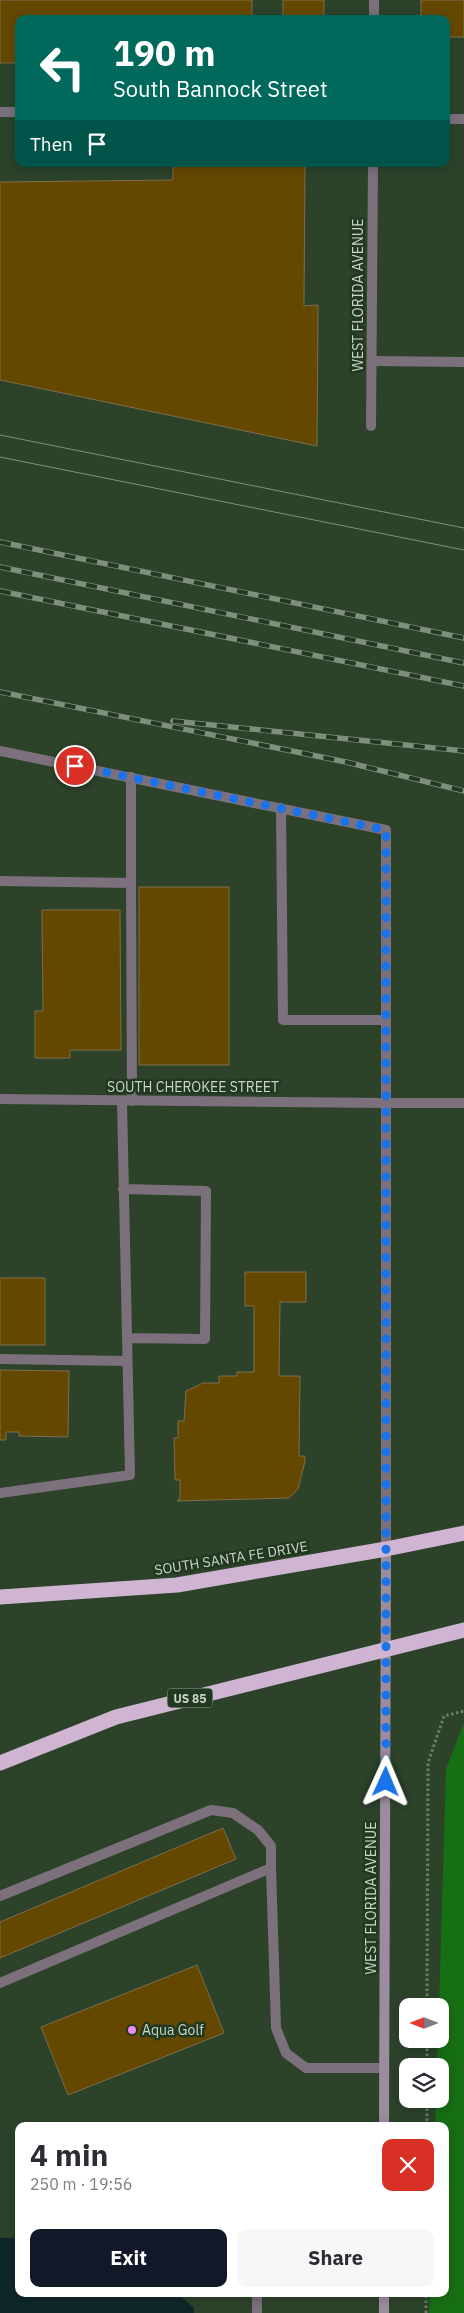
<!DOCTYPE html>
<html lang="en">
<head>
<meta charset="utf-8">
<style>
	:root { --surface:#fff; --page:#f7f7f7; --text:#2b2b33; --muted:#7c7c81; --accent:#111827 }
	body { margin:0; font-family:"IBM Plex Sans",sans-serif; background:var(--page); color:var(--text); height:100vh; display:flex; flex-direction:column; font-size:19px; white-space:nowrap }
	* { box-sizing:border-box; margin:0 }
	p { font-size:16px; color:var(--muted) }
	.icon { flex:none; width:28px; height:28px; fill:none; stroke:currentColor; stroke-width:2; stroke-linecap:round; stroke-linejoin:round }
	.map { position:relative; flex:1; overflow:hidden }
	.side { position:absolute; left:15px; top:2122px; width:434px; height:175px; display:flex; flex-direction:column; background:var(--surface); border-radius:10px; box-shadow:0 2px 12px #0003 }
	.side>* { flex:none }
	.top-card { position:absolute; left:15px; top:15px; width:435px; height:152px; border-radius:10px; box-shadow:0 2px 12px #0003; background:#00695c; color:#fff; overflow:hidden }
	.needle { width:32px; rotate:270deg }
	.tools { position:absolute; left:399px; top:1998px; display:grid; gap:10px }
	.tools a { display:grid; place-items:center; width:50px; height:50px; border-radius:10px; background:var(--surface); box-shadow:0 2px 12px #0003; font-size:25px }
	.pin { position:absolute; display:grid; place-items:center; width:42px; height:42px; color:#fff; margin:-21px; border:2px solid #fff; border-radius:50%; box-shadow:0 1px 5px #0007 }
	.me { position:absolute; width:55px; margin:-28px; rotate:1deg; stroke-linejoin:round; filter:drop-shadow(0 0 4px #0008) }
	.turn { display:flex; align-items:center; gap:18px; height:105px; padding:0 15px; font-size:22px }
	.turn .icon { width:65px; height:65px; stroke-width:2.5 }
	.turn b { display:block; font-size:35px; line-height:42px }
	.then { display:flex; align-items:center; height:48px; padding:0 15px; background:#0003; gap:10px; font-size:19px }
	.round { display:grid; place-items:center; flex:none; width:52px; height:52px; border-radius:10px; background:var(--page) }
	.head { display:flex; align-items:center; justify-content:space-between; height:85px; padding:0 15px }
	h1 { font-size:30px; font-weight:800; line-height:38px }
	.primary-button { display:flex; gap:10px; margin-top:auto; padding:10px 15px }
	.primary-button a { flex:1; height:58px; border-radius:10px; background:var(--accent); color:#fff; font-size:20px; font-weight:800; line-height:58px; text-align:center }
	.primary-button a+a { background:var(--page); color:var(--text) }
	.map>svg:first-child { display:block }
	.green { fill:#176f14 }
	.water { fill:#0f2729 }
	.building { fill:#654800; stroke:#7e6d4d }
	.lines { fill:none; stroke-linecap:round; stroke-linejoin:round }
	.path { stroke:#697d68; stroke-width:3; stroke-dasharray:2.5 2.5; stroke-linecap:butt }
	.lane { stroke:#7b707c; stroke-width:10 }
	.street { stroke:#7b707c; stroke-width:10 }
	.secondary { stroke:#9d8c9f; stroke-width:10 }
	.highway { stroke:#d0b5d3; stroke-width:15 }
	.tram { stroke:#7e907c; stroke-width:1 }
	.rail-casing { stroke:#7e907c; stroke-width:5.5 }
	.rail { stroke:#223820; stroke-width:4; stroke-dasharray:11; stroke-linecap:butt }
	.route { stroke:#1a73e8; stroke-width:9; stroke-dasharray:0 16.2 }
	.poi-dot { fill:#ec8cfa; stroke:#223820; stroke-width:2 }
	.labels { text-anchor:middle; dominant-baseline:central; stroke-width:5; stroke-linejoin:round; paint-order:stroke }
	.shield { fill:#223820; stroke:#97a796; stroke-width:1 }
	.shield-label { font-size:12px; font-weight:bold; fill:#c9d7c8 }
	.street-label { font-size:14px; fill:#c9d7c8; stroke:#223820 }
	.poi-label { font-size:14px; fill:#c9d7c8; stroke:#223820; text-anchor:start }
</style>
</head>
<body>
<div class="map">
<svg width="464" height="2313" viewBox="0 0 464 2313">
	<rect width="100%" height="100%" fill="#2c432a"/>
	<path class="green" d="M 464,1723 L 464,2313 L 429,2313 L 430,2294 L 445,2294 L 445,2126 L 435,2126 L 436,2099 L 440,2099 L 440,2066 L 437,2066 L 438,2039 L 440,2039 L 439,2006 L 446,1769 Z"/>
	<path class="water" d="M 0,2238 L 19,2238 L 19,2294 L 178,2294 L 194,2308 L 194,2313 L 0,2313 Z"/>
	<path class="building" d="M 0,0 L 252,0 L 252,19 L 19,19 L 19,63 L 0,63 Z
		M 283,0 L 324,0 L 324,19 L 283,19 Z
		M 421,0 L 464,0 L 464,37 L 446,37 L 446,19 L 421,19 Z
		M 173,164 L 305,164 L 304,306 L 318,305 L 317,446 L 0,380 L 0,182 L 173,180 Z
		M 139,887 L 229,887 L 229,1065 L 139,1065 Z
		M 42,910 L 120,910 L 121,1050 L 70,1050 L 70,1058 L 35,1058 L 35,1011 L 43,1011 Z
		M 245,1272 L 306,1272 L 306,1302 L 280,1302 L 279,1376 L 300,1376 L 299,1456 L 305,1456 L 305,1461 L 298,1489 L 289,1498 L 177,1501 L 180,1499 L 180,1480 L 175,1480 L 174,1438 L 178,1438 L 178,1421 L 184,1421 L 186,1391 L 203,1383 L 219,1383 L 219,1376 L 237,1376 L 237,1372 L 254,1372 L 254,1306 L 245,1306 Z
		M 0,1278 L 45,1278 L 45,1345 L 0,1345 Z
		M 0,1370 L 69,1371 L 68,1437 L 19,1436 L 19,1432 L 6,1432 L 6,1440 L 0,1440 Z
		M 223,1828 L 236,1859 L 0,1958 L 0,1922 Z
		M 197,1965 L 224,2033 L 68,2095 L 41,2027 Z"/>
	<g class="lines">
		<path class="path" d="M 427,2006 L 428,1763 L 444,1716 L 464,1711
			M 427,2066 L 427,2039
			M 427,2126 L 427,2099
			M 426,2313 L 426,2294"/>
		<path class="lane" d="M 372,361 L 464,362
			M 281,808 L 283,1020 L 386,1020
			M 0,881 L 131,883 L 131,777
			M 131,883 L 132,1101
			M 386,1103 L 464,1103
			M 123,1189 L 206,1191 L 205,1339 L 127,1338
			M 0,1359 L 127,1361
			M 0,1493 L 130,1475 L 122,1101
			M 0,1896 L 211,1810 L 233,1813 L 258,1830 L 271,1846 L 271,1868
			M 0,1983 L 271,1868 L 276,2028 L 286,2053 L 306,2068 L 384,2068
			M 257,2294 L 257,2313"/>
		<path class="street" d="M 374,19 L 374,0
			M 0,112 L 19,112
			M 446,119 L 464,119
			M 371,426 L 373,164
			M 0,751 L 386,830 L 386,1549
			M 0,1099 L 386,1103"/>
		<path class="secondary" d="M 384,2126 L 386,1549
			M 384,2313 L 384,2294"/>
		<path class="highway" d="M 0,1597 L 177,1585 L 386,1549 L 464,1533
			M 0,1763 L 116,1717 L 464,1630"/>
		<path class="tram" d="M 0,435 L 464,528
			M 0,457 L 464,550"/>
		<defs>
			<path id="rail" d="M 0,542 L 464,638
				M 0,567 L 464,663
				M 0,591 L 464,686
				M 0,692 L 346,762 L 464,791
				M 173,721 L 464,751"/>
		</defs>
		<use href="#rail" class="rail-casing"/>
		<use href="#rail" class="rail"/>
	</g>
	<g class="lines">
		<path class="route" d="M 75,766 L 386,830 L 386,1782"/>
	</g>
	<circle class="poi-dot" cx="132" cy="2030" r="5"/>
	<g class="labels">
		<rect class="shield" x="167.5" y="1688.5" width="45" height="19" rx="4"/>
		<g class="shield-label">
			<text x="190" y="1698">US 85</text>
		</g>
		<g class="street-label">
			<text transform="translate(358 295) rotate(-90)">WEST FLORIDA AVENUE</text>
			<text x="193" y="1087">SOUTH CHEROKEE STREET</text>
			<text transform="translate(231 1558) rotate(-9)">SOUTH SANTA FE DRIVE</text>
			<text transform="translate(371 1898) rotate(-90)">WEST FLORIDA AVENUE</text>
		</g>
		<g class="poi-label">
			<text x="142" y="2030">Aqua Golf</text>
		</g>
	</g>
</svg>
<div class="tools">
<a><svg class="needle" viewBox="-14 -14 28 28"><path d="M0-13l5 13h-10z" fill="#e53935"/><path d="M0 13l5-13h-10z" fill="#7c7c81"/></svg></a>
<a><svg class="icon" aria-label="layers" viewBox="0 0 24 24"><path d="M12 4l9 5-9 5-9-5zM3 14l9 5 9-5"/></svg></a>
</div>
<div class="pin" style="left:75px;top:766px;background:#d93025"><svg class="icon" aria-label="arrive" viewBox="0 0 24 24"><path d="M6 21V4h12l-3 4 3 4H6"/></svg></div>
<svg class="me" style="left:386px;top:1782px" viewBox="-20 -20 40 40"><path d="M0-17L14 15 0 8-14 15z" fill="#1a73e8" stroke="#fff" stroke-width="4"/></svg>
<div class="top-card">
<div class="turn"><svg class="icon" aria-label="left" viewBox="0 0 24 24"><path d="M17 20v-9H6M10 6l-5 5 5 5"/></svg><div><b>190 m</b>South Bannock Street</div></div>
<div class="then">Then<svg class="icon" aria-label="arrive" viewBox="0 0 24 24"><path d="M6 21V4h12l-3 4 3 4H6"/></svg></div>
</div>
<section class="side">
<div class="head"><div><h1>4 min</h1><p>250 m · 19:56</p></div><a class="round" style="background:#d93025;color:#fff"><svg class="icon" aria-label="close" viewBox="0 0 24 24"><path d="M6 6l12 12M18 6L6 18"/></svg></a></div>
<div class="primary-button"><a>Exit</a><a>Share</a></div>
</section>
</div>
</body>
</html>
